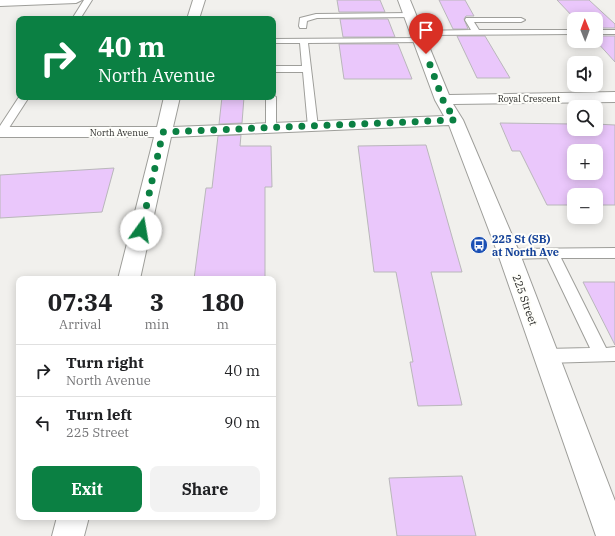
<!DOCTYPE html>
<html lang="en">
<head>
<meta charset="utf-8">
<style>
	:root { --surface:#fff; --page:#f2f2f2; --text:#202124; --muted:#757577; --line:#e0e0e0; --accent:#0b8043 }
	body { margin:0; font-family:"IBM Plex Serif",serif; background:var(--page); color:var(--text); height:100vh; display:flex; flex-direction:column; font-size:15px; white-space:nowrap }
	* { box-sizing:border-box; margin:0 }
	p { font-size:13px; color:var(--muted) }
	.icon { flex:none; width:22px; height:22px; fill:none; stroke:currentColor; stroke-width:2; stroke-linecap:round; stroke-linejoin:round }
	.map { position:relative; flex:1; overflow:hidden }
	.sheet { position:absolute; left:16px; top:276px; width:260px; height:244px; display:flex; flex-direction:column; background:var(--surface); border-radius:8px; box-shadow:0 2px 10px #0003 }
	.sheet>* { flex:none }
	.hud { position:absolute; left:16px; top:16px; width:260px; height:84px; border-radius:8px; box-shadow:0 2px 10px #0003; background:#0b8043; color:#fff; overflow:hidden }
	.needle { width:26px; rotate:359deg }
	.fabs { position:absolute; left:567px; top:12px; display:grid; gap:8px }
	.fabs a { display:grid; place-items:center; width:36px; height:36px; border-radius:8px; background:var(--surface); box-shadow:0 2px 10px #0003; font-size:20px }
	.pin { position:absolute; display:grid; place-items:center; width:34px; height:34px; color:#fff; margin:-41px -17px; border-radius:50% 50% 50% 0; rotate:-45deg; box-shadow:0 0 4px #0007 }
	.pin .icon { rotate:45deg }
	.me { position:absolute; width:44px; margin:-22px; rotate:13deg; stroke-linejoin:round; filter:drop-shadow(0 0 3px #0008) }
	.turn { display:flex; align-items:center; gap:14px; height:84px; padding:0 16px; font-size:18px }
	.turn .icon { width:52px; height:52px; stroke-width:2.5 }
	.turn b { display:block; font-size:28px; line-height:34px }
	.eta { display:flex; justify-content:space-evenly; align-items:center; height:68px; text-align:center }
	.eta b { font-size:24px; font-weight:800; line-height:28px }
	.button { display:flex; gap:8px; margin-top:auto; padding:8px 16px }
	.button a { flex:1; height:46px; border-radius:8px; background:var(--accent); color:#fff; font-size:16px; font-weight:800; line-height:46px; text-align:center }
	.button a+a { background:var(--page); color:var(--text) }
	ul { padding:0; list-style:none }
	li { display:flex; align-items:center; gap:12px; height:52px; padding:0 16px; border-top:1px solid var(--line) }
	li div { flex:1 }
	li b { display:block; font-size:15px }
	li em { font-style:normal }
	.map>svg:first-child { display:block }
	.building { fill:#eac7fb; stroke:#b9b7ba; fill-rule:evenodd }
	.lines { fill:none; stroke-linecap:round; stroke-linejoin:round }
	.service-casing { stroke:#9e9e9a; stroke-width:2 }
	.minor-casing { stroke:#9e9e9a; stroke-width:2 }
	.primary-casing { stroke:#9e9e9a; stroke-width:2 }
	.service { fill:#fff; fill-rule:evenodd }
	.minor { fill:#fff; fill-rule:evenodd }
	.primary { fill:#fff; fill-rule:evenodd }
	.route { stroke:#0b8043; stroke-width:7; stroke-dasharray:0 12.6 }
	.labels { text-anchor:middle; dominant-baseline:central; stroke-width:4; stroke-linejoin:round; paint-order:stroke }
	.far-street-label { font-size:9px; fill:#2d2d2b; stroke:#fefefa }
	.transit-label { font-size:11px; font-weight:bold; fill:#164399; stroke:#fefefa; text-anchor:start }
	.street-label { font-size:11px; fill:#2d2d2b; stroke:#fefefa }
</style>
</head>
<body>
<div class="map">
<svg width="615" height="536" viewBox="0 0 615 536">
	<rect width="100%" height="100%" fill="#f1f0ed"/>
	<path class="building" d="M 337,0 L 380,0 L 385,12 L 339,12 Z
		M 439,0 L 465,0 L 474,16 L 466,16 L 464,19 L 468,29 L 453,29 Z
		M 557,0 L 589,0 L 615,24 L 615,28 L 596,28 L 596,19 L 575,19 Z
		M 340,19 L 388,19 L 395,37 L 343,37 Z
		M 457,36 L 485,36 L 510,78 L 477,78 Z
		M 596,36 L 615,36 L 615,62 L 596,41 Z
		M 339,44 L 398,44 L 412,79 L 344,79 Z
		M 222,97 L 244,97 L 242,123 L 219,124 Z
		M 500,123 L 574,124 L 574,129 L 596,129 L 596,124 L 615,125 L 615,205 L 596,205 L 596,195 L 574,195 L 574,205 L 547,205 L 520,151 L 512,151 ZM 574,151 L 596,151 L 596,173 L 574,173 Z
		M 241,135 L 240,146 L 271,146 L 272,187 L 265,187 L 265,279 L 194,279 L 206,188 L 212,188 L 218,136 Z
		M 426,145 L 462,272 L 431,272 L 462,405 L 418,406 L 410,362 L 413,362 L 396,272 L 374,272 L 358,146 Z
		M 114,168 L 102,212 L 0,218 L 0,175 Z
		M 583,282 L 615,282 L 615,345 Z
		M 462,476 L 476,536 L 397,536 L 389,478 Z"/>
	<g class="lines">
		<defs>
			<path id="service" d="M 84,0 L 92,0 L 80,19 L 72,19 Z
				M 410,13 L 414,15 L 413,17 L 317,18 L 307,21 L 306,28 L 300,28 L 299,26 L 300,18 L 316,14 Z
				M 466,18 L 521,18 L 525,20 L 521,22 L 474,22 L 479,30 L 574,30 L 574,34 L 418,35 L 414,33 L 418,31 L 471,30 L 465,20 Z
				M 596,30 L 615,30 L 615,34 L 596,34 Z
				M 421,38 L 425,40 L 424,42 L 308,43 L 318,127 L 313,130 L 308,127 L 303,72 L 273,72 L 273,66 L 302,66 L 300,43 L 273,43 L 273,39 Z
				M 273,95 L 276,97 L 276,129 L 271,132 L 266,129 L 266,97 L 273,97 Z
				M 19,97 L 29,97 L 5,134 L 0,135 L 0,126 Z
				M 615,248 L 615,258 L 561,258 L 606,348 L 615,347 L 615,361 L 545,363 L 539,361 L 537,356 L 539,351 L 545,349 L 590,348 L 547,258 L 509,259 L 504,257 L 502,254 L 504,251 L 509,249 Z"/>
			<path id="minor" d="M 193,0 L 205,0 L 199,19 L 187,19 Z
				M 398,0 L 410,0 L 449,95 L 615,92 L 615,102 L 453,104 L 463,120 L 520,254 L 615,501 L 615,536 L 596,536 L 498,254 L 449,125 L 171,137 L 140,279 L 118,279 L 154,137 L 0,137 L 0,127 L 157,127 L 164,97 L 180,97 L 173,127 L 444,116 L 435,100 Z
				M 57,517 L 89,517 L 84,536 L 52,536 Z"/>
			<path id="primary" d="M 0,0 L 82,0 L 76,3 L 0,6 Z"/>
		</defs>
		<use href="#service" class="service-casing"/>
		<use href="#minor" class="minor-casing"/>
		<use href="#primary" class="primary-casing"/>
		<use href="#service" class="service"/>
		<use href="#minor" class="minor"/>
		<use href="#primary" class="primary"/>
	</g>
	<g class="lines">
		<path class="route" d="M 141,230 L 163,132 L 455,120 L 443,100 L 426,54"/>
	</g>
	<defs>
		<symbol id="bus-disc" viewBox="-11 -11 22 22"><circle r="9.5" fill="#1a4fb4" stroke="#fefefa"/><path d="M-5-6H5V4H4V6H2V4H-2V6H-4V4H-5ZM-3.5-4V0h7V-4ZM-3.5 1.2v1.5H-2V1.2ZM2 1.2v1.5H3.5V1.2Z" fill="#fff"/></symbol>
	</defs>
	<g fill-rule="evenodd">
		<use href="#bus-disc" x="469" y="235" width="20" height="20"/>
	</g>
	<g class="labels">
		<g class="far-street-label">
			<text x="529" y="98">Royal Crescent</text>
			<text x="119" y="132">North Avenue</text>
		</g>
		<g class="transit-label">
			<text x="492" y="239">225 St (SB)<tspan x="492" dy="13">at North Ave</tspan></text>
		</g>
		<g class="street-label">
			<text transform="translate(525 300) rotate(70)">225 Street</text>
		</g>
	</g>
</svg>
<div class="fabs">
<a><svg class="needle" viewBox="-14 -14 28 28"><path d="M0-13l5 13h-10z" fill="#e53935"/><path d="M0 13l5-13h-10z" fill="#757577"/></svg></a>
<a><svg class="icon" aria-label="sound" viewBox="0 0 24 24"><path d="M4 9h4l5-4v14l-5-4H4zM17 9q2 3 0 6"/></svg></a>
<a><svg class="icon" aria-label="search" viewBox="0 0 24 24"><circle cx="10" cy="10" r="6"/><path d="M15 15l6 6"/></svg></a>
<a>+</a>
<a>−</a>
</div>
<div class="pin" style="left:426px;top:54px;background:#d93025"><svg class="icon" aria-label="arrive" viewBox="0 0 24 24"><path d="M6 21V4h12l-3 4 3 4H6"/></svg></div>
<svg class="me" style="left:141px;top:230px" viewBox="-20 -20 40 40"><circle r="19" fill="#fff"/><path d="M0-13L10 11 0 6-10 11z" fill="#0b8043"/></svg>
<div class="hud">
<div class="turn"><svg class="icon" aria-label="right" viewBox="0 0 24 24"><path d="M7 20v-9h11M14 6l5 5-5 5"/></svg><div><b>40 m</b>North Avenue</div></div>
</div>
<section class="sheet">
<div class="eta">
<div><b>07:34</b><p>Arrival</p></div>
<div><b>3</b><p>min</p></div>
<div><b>180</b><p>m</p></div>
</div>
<ul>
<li><svg class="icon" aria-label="right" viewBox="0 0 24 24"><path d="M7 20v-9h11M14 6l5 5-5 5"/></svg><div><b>Turn right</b><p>North Avenue</p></div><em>40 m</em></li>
<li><svg class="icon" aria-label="left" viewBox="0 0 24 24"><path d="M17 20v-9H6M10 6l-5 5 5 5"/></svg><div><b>Turn left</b><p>225 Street</p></div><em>90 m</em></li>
</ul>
<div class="button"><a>Exit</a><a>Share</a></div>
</section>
</div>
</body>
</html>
